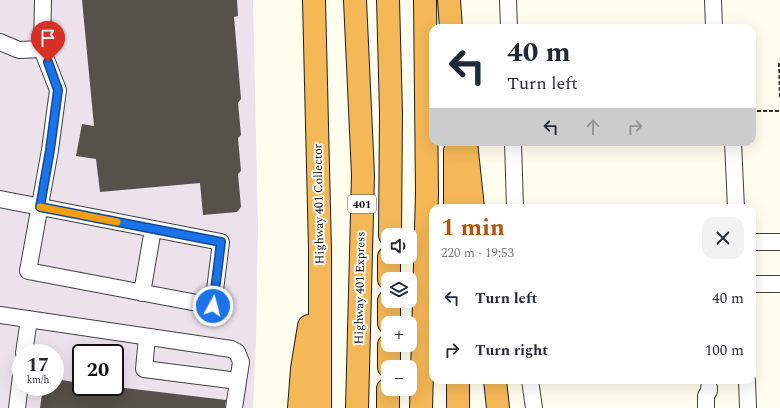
<!DOCTYPE html>
<html lang="en">
<head>
<meta charset="utf-8">
<style>
	:root { --surface:#fff; --page:#f2f2f3; --text:#1f2937; --muted:#747a83; --accent:#b45309 }
	body { margin:0; font-family:Spectral,serif; background:var(--page); color:var(--text); height:100vh; display:flex; flex-direction:column; font-size:15px; white-space:nowrap }
	* { box-sizing:border-box; margin:0 }
	p { font-size:13px; color:var(--muted) }
	.icon { flex:none; width:22px; height:22px; fill:none; stroke:currentColor; stroke-width:2; stroke-linecap:round; stroke-linejoin:round }
	.map { position:relative; flex:1; overflow:hidden }
	.drawer { position:absolute; left:429px; top:204px; width:327px; height:180px; display:flex; flex-direction:column; background:var(--surface); border-radius:12px; box-shadow:0 4px 16px #0002 }
	.drawer>* { flex:none }
	.top-card { position:absolute; left:429px; top:24px; width:327px; height:122px; border-radius:12px; box-shadow:0 4px 16px #0002; background:#fff; color:var(--text); overflow:hidden }
	.fabs { position:absolute; left:381px; top:228px; display:grid; gap:8px }
	.fabs a { display:grid; place-items:center; width:36px; height:36px; border-radius:8px; background:var(--surface); box-shadow:0 4px 16px #0002; font-size:20px }
	.speed { position:absolute; left:12px; top:344px; display:flex; gap:8px; font-size:20px; font-weight:700; text-align:center }
	.speed>* { display:grid; place-content:center; width:52px; height:52px; border-radius:50%; background:var(--surface); box-shadow:0 4px 16px #0002; line-height:1 }
	.speed small { font-size:10px; font-weight:400 }
	.speed .limit { border:2px solid #111; border-radius:6px; background:#fff; color:#111 }
	.pin { position:absolute; display:grid; place-items:center; width:34px; height:34px; color:#fff; margin:-41px -17px; border-radius:50% 50% 50% 0; rotate:-45deg; box-shadow:0 0 4px #0007 }
	.pin .icon { rotate:45deg }
	.me { position:absolute; width:44px; margin:-22px; rotate:7deg; stroke-linejoin:round; filter:drop-shadow(0 0 3px #0008) }
	.turn { display:flex; align-items:center; gap:14px; height:84px; padding:0 12px; font-size:18px }
	.turn .icon { width:52px; height:52px; stroke-width:2.5 }
	.turn b { display:block; font-size:28px; line-height:34px }
	.lanes { display:flex; align-items:center; height:38px; padding:0 12px; background:#0003; justify-content:center; gap:20px; direction:ltr }
	.lanes .off { opacity:.35 }
	.round { display:grid; place-items:center; flex:none; width:42px; height:42px; border-radius:12px; background:var(--page) }
	.headline { display:flex; align-items:center; justify-content:space-between; height:68px; padding:0 12px }
	h1 { font-size:24px; font-weight:700; line-height:30px; color:var(--accent) }
	ul { padding:0; list-style:none }
	li { display:flex; align-items:center; gap:12px; height:52px; padding:0 12px }
	li div { flex:1 }
	li b { display:block; font-size:15px }
	li em { font-style:normal }
	.map>svg:first-child { display:block }
	.industrial { fill:#ece2ec; fill-rule:evenodd }
	.building { fill:#56514a }
	.lines { fill:none; stroke-linecap:round; stroke-linejoin:round }
	.minor-casing { stroke:#414141; stroke-width:18 }
	.highway-casing { stroke:#1f1f1f; stroke-width:24 }
	.path { stroke:#303030; stroke-width:2; stroke-dasharray:4 2; stroke-linecap:butt }
	.minor { stroke:#fff; stroke-width:16 }
	.highway { stroke:#f4b857; stroke-width:22 }
	.route-casing { stroke:#114b97; stroke-width:10 }
	.route { stroke:#1a73e8; stroke-width:7 }
	.slow { stroke:#f59e0b; stroke-width:7 }
	.labels { text-anchor:middle; dominant-baseline:central; stroke-width:4; stroke-linejoin:round; paint-order:stroke }
	.shield { fill:#fff; stroke:#565656; stroke-width:1 }
	.shield-label { font-size:11px; font-weight:bold; fill:#0e0e0e }
	.street-label { font-size:12px; fill:#0e0e0e; stroke:#fff }
</style>
</head>
<body>
<div class="map">
<svg width="780" height="408" viewBox="0 0 780 408">
	<rect width="100%" height="100%" fill="#fffeee"/>
	<path class="industrial" d="M 0,0 L 253,0 L 258,226 L 256,341 L 253,408 L 0,408 ZM 21,353 L 55,353 L 55,387 L 21,387 ZM 81,353 L 115,353 L 115,387 L 81,387 Z"/>
	<path class="building" d="M 82,0 L 237,0 L 238,16 L 234,17 L 241,99 L 238,103 L 241,135 L 238,138 L 241,171 L 238,174 L 241,207 L 237,212 L 203,215 L 200,183 L 100,192 L 96,159 L 76,156 L 82,124 L 94,126 Z
		M 55,379 L 81,383 L 81,387 L 117,387 L 226,400 L 225,408 L 40,408 L 43,387 L 55,387 Z"/>
	<g class="lines">
		<defs>
			<path id="minor" d="M 508,0 L 509,28
				M 713,0 L 714,28
				M 0,42 L 19,50 L 42,49
				M 513,142 L 515,208
				M 733,142 L 736,208
				M 0,199 L 221,242 L 213,306 L 28,271 L 50,150 L 58,90 L 42,49 L 43,0
				M 752,242 L 780,242
				M 752,284 L 780,284
				M 142,293 L 153,229
				M 0,315 L 231,349 L 237,352 L 241,362 L 234,408
				M 147,337 L 144,369 L 238,381
				M 24,353 L 29,319
				M 530,380 L 534,408
				M 747,380 L 748,408
				M 17,408 L 21,376
				M 706,408 L 706,396 L 709,391 L 709,388"/>
			<path id="highway" d="M 314,0 L 320,250 L 320,408
				M 355,0 L 363,175 L 357,408
				M 388,0 L 391,113 L 390,235
				M 449,0 L 451,28
				M 466,142 L 473,208
				M 455,151 L 455,208
				M 389,279 L 389,257
				M 389,323 L 389,301
				M 389,367 L 389,345
				M 458,380 L 458,408
				M 495,380 L 498,408
				M 299,408 L 302,369 L 309,326
				M 388,408 L 388,389
				M 421,408 L 427,193 L 425,0"/>
		</defs>
		<use href="#minor" class="minor-casing"/>
		<use href="#highway" class="highway-casing"/>
		<path class="path" d="M 779,63 L 780,99
			M 752,108 L 756,111 L 780,111"/>
		<use href="#minor" class="minor"/>
		<use href="#highway" class="highway"/>
	</g>
	<g class="lines">
		<defs>
			<path id="route" d="M 48,62 L 58,90 L 50,150 L 40,207 L 221,242 L 213,306"/>
		</defs>
		<use href="#route" class="route-casing"/>
		<use href="#route" class="route"/>
		<path class="slow" d="M 40,207 L 117,222"/>
	</g>
	<g class="labels">
		<rect class="shield" x="348" y="195" width="28" height="18" rx="3"/>
		<g class="shield-label">
			<text x="362" y="204">401</text>
		</g>
		<g class="street-label">
			<text transform="translate(319 204) rotate(-91)">Highway 401 Collector</text>
			<text transform="translate(360 288) rotate(-89)">Highway 401 Express</text>
		</g>
	</g>
</svg>
<div class="fabs">
<a><svg class="icon" aria-label="sound" viewBox="0 0 24 24"><path d="M4 9h4l5-4v14l-5-4H4zM17 9q2 3 0 6"/></svg></a>
<a><svg class="icon" aria-label="layers" viewBox="0 0 24 24"><path d="M12 4l9 5-9 5-9-5zM3 14l9 5 9-5"/></svg></a>
<a>+</a>
<a>−</a>
</div>
<div class="speed"><div>17<small>km/h</small></div><div class="limit">20</div></div>
<div class="pin" style="left:48px;top:62px;background:#d93025"><svg class="icon" aria-label="arrive" viewBox="0 0 24 24"><path d="M6 21V4h12l-3 4 3 4H6"/></svg></div>
<svg class="me" style="left:213px;top:306px" viewBox="-20 -20 40 40"><circle r="17" fill="#1a73e8" stroke="#fff" stroke-width="3"/><path d="M0-11L8 9 0 5-8 9z" fill="#fff"/></svg>
<div class="top-card">
<div class="turn"><svg class="icon" aria-label="left" viewBox="0 0 24 24"><path d="M17 20v-9H6M10 6l-5 5 5 5"/></svg><div><b>40 m</b>Turn left</div></div>
<div class="lanes"><svg class="icon" aria-label="left" viewBox="0 0 24 24"><path d="M17 20v-9H6M10 6l-5 5 5 5"/></svg><svg class="icon off" aria-label="ahead" viewBox="0 0 24 24"><path d="M12 20V5M6 11l6-6 6 6"/></svg><svg class="icon off" aria-label="right" viewBox="0 0 24 24"><path d="M7 20v-9h11M14 6l5 5-5 5"/></svg></div>
</div>
<section class="drawer">
<div class="headline"><div><h1>1 min</h1><p>220 m · 19:53</p></div><a class="round"><svg class="icon" aria-label="close" viewBox="0 0 24 24"><path d="M6 6l12 12M18 6L6 18"/></svg></a></div>
<ul>
<li><svg class="icon" aria-label="left" viewBox="0 0 24 24"><path d="M17 20v-9H6M10 6l-5 5 5 5"/></svg><div><b>Turn left</b></div><em>40 m</em></li>
<li><svg class="icon" aria-label="right" viewBox="0 0 24 24"><path d="M7 20v-9h11M14 6l5 5-5 5"/></svg><div><b>Turn right</b></div><em>100 m</em></li>
</ul>
</section>
</div>
</body>
</html>
